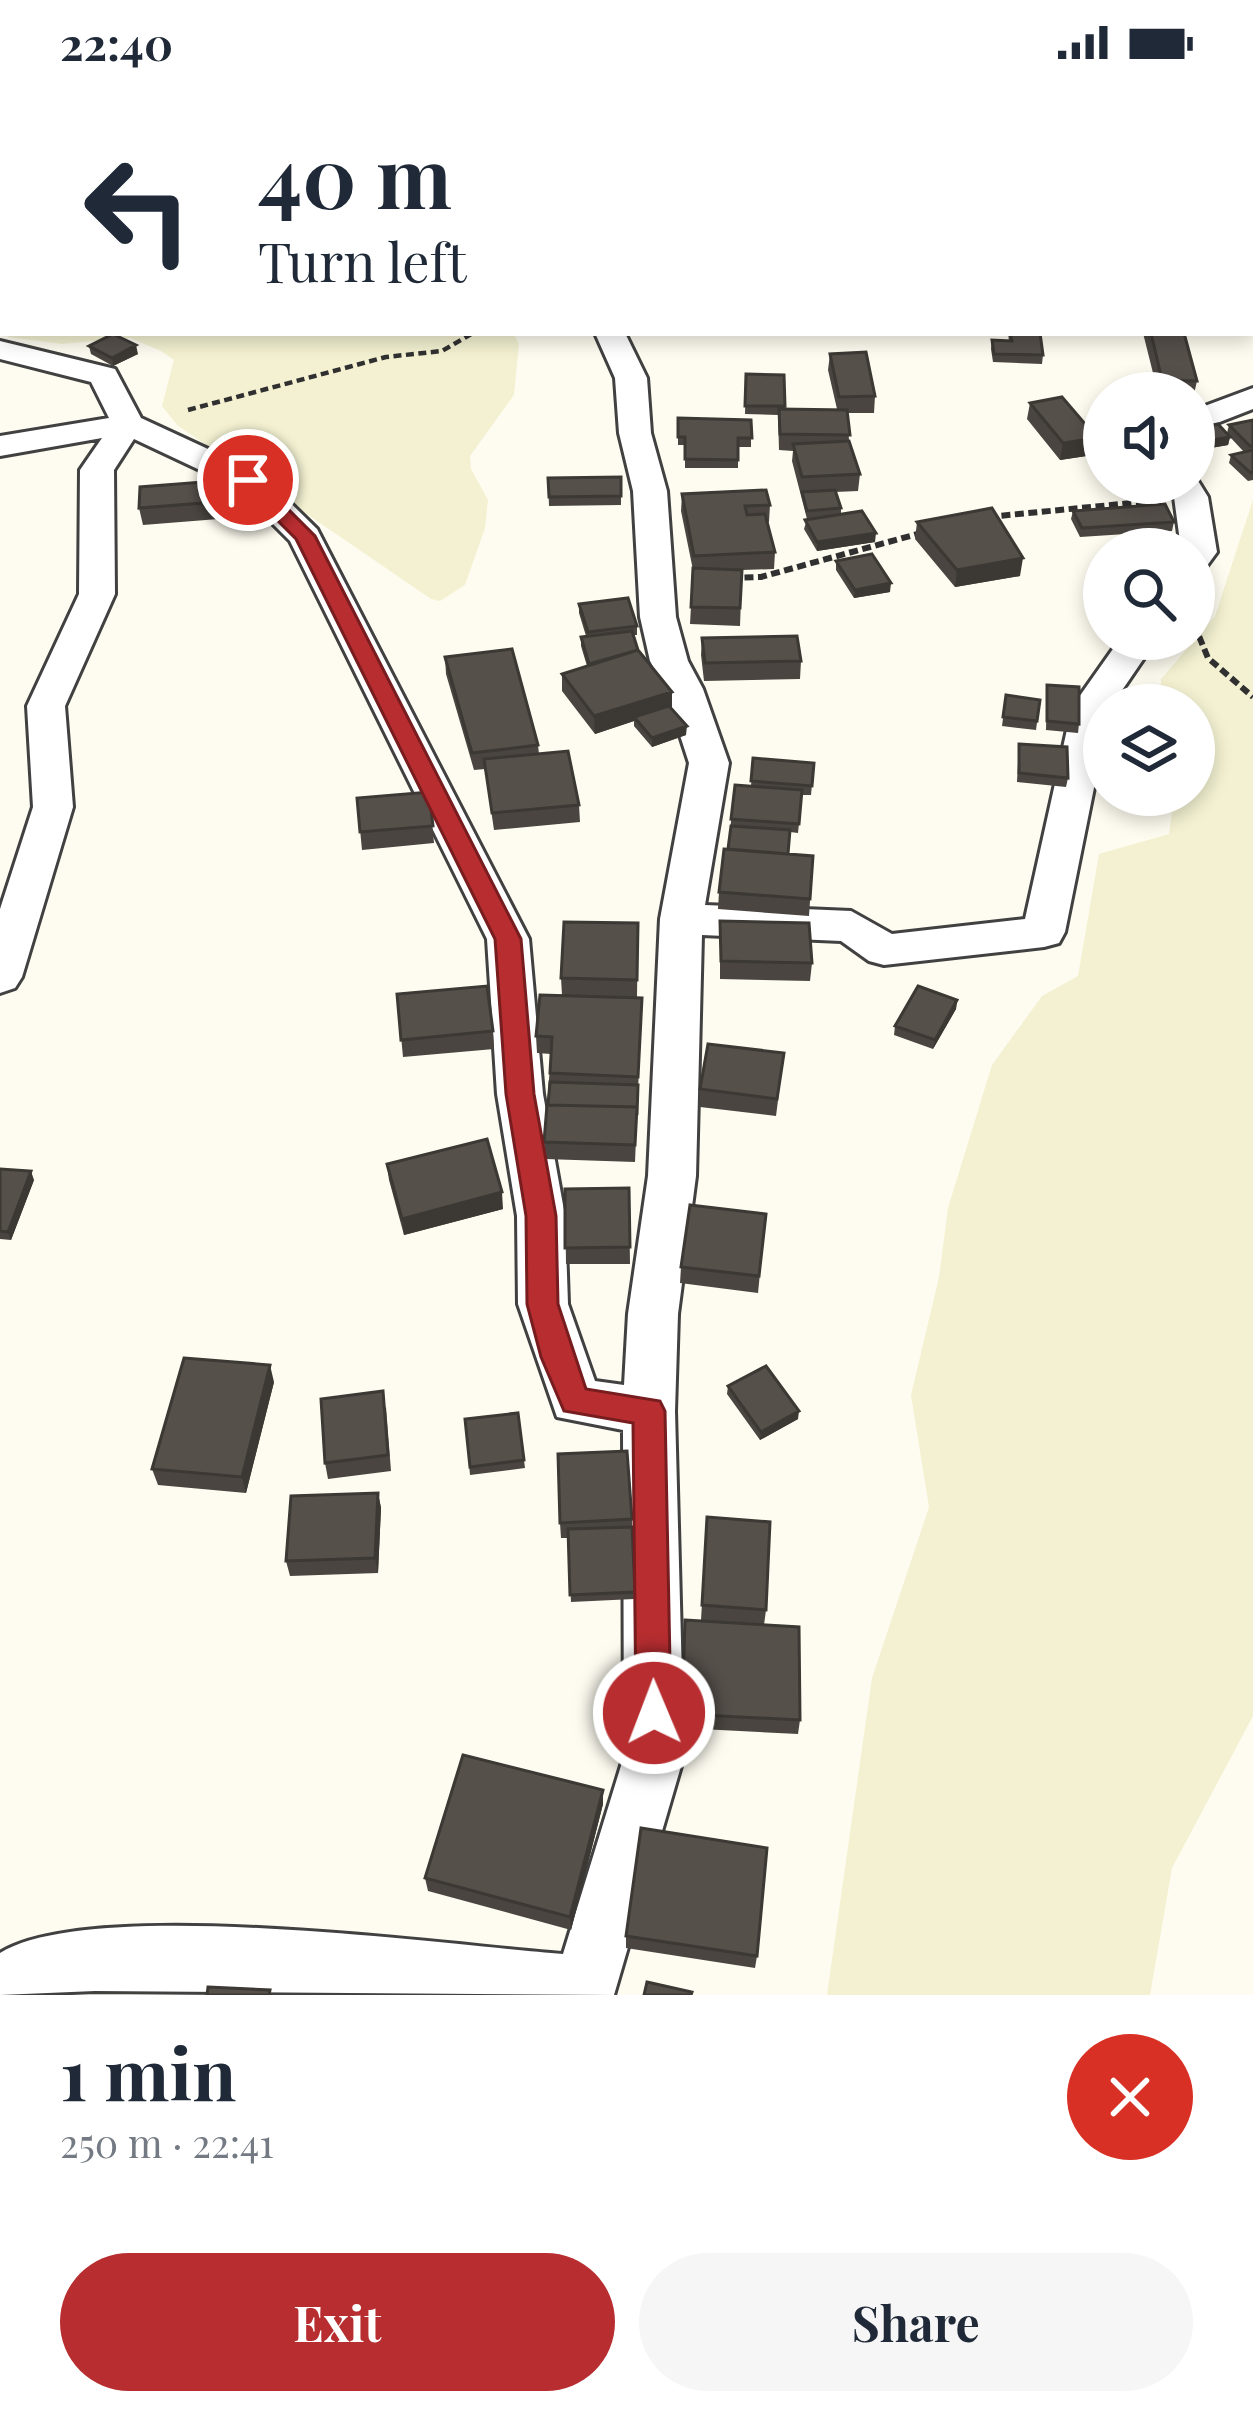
<!DOCTYPE html>
<html lang="en">
<head>
<meta charset="utf-8">
<style>
	:root { --surface:#fff; --page:#f6f6f7; --text:#1f2937; --muted:#747a83; --accent:#b72d30 }
	body { margin:0; font-family:"Playfair Display",serif; background:var(--page); color:var(--text); height:100vh; display:flex; flex-direction:column; font-size:45px; white-space:nowrap }
	* { box-sizing:border-box; margin:0 }
	p { font-size:39px; color:var(--muted) }
	.icon { flex:none; width:66px; height:66px; fill:none; stroke:currentColor; stroke-width:2; stroke-linecap:round; stroke-linejoin:round }
	.map { position:relative; height:1911px; overflow:hidden }
	.details { display:flex; flex-direction:column; background:var(--surface); flex:1 }
	.details>* { flex:none }
	.banner { position:absolute; left:0px; top:0px; width:1254px; height:252px; box-shadow:0 6px 18px #0003; background:#fff; color:var(--text); overflow:hidden }
	.fabs { position:absolute; left:1083px; top:288px; display:grid; gap:24px }
	.fabs a { display:grid; place-items:center; width:132px; height:132px; border-radius:50%; background:var(--surface); box-shadow:0 6px 18px #0003; font-size:60px }
	.pin { position:absolute; display:grid; place-items:center; width:102px; height:102px; color:#fff; margin:-51px; border:6px solid #fff; border-radius:50%; box-shadow:0 3px 12px #0007 }
	.me { position:absolute; width:132px; margin:-66px; rotate:359deg; stroke-linejoin:round; filter:drop-shadow(0 0 9px #0008) }
	.turn { display:flex; align-items:center; gap:42px; height:252px; padding:0 60px; font-size:54px }
	.turn .icon { width:156px; height:156px; stroke-width:2.5 }
	.turn b { display:block; font-size:84px; line-height:102px }
	.round { display:grid; place-items:center; flex:none; width:126px; height:126px; border-radius:63px; background:var(--page) }
	.overview { display:flex; align-items:center; justify-content:space-between; height:204px; padding:0 60px }
	h1 { font-size:72px; font-weight:700; line-height:90px }
	.primary-button { display:flex; gap:24px; margin-top:auto; padding:24px 60px }
	.primary-button a { flex:1; height:138px; border-radius:72px; background:var(--accent); color:#fff; font-size:48px; font-weight:700; line-height:138px; text-align:center }
	.primary-button a+a { background:var(--page); color:var(--text) }
	.status { display:flex; justify-content:space-between; align-items:center; height:84px; padding:0 60px; background:var(--surface); direction:ltr }
	.status svg { height:33px; fill:currentColor }
	.map>svg:first-child { display:block }
	.farmland { fill:#f3f1d1 }
	.lines { fill:none; stroke-linecap:round; stroke-linejoin:round }
	.street-casing { stroke:#414141; stroke-width:6 }
	.path-far1 { stroke:#303030; stroke-width:4.5; stroke-dasharray:8 4.5; stroke-linecap:butt }
	.path { stroke:#303030; stroke-width:6; stroke-dasharray:9 4.5; stroke-linecap:butt }
	.street { fill:#fff; fill-rule:evenodd }
	.wall { fill:#4a4540 }
	.shaded-wall { fill:#3c3834 }
	.building { fill:#56504b; stroke:#3c3834; stroke-width:3 }
	.route { fill:#b72d30; stroke:#771d1f; stroke-width:3 }
</style>
</head>
<body>
<div class="status"><b>22:40</b><svg viewBox="0 0 49 12"><path d="M0 12V9h3v3zM5 12V6h3v6zM10 12V3h3v9zM15 12V0h3v12zM26 1h20v11H26zM47 4h2v5h-2z"/></svg></div>
<div class="map">
<svg width="1253" height="1911" viewBox="0 0 1253 1911">
	<rect width="100%" height="100%" fill="#fefcf0"/>
	<path class="farmland" d="M 472,0 L 1056,0 L 1054,3 Z
		M 9,249 L 513,249 L 519,260 L 514,311 L 470,372 L 471,385 L 488,416 L 485,444 L 465,501 L 440,517 L 431,515 L 177,341 L 162,322 L 174,276 L 161,267 L 130,254 L 62,260 L 8,253 Z
		M 1253,416 L 1253,1632 L 1172,1784 L 1150,1911 L 827,1911 L 872,1594 L 929,1423 L 911,1311 L 939,1193 L 948,1124 L 992,981 L 1042,912 L 1078,892 L 1099,770 L 1169,750 L 1174,711 L 1194,711 L 1194,621 L 1160,621 L 1161,595 L 1215,532 Z"/>
	<g class="lines">
		<defs>
			<path id="street" d="M 288,0 L 314,0 L 315,3 L 289,3 Z
				M 595,249 L 625,249 L 647,294 L 651,349 L 667,407 L 676,533 L 688,577 L 703,605 L 729,679 L 705,821 L 851,827 L 892,850 L 1025,835 L 1072,623 L 1120,555 L 1157,555 L 1112,621 L 1104,621 L 1104,654 L 1065,848 L 1059,859 L 1044,863 L 884,881 L 869,877 L 841,857 L 702,851 L 696,1092 L 678,1230 L 675,1327 L 684,1672 L 614,1911 L 95,1907 L 0,1911 L 0,1869 C 93,1812 443,1861 563,1870 L 624,1672 L 623,1346 L 557,1333 L 518,1220 L 517,1132 L 497,1010 L 487,855 L 290,457 L 236,403 L 134,355 L 114,386 L 115,510 L 65,622 L 73,723 L 22,893 L 15,904 L 0,909 L 0,825 L 33,723 L 27,622 L 79,510 L 80,386 L 102,354 L 0,372 L 0,352 L 109,334 L 91,298 L 0,275 L 0,257 L 115,285 L 141,334 L 260,389 L 317,445 L 529,855 L 543,1010 L 565,1132 L 568,1220 L 595,1297 L 624,1301 L 628,1230 L 648,1092 L 660,835 L 689,679 L 665,605 L 650,577 L 640,533 L 633,407 L 619,349 L 615,294 Z
				M 1253,304 L 1253,325 L 1194,348 L 1194,326 Z
				M 1195,392 L 1208,413 L 1217,468 L 1206,483 L 1194,487 L 1194,465 L 1181,465 L 1174,413 L 1166,399 L 1194,399 Z"/>
		</defs>
		<use href="#street" class="street-casing"/>
		<path class="path-far1" d="M 348,0 L 358,3
			M 188,326 L 386,273 L 442,267 L 473,249"/>
		<path class="path" d="M 988,433 L 1152,417
			M 731,494 L 761,493 L 921,449
			M 1194,540 L 1208,574 L 1253,613"/>
		<use href="#street" class="street"/>
	</g>
	<path class="wall" d="M 1008,249 L 1040,249 L 1043,271 L 1042,280 L 993,278 L 991,265 L 992,256 L 1009,257 Z
		M 1143,249 L 1184,249 L 1197,297 L 1194,310 L 1158,309 Z
		M 89,262 L 138,270 L 113,282 L 91,270 Z
		M 830,270 L 875,312 L 874,329 L 848,329 L 849,358 L 860,390 L 858,407 L 835,408 L 841,424 L 841,431 L 875,458 L 817,467 L 804,445 L 807,435 L 792,377 L 793,367 L 779,366 L 778,331 L 745,330 L 746,290 L 784,291 L 785,325 L 837,325 L 828,286 Z
		M 1030,319 L 1097,354 L 1093,371 L 1060,376 L 1027,335 Z
		M 678,334 L 751,336 L 751,363 L 738,363 L 738,384 L 685,384 L 685,361 L 678,361 Z
		M 1253,336 L 1253,396 L 1248,397 L 1229,379 L 1231,371 L 1244,368 L 1230,353 L 1228,361 L 1199,366 L 1194,361 L 1194,345 L 1227,349 L 1229,341 Z
		M 621,393 L 621,421 L 549,422 L 548,394 Z
		M 228,396 L 231,434 L 143,441 L 139,424 Z
		M 682,410 L 770,421 L 769,438 L 767,438 L 775,468 L 774,485 L 742,486 L 740,542 L 690,540 L 693,486 L 681,427 Z
		M 1073,427 L 1174,438 L 1172,447 L 1080,453 L 1071,435 Z
		M 917,438 L 1020,492 L 955,503 L 915,455 Z
		M 836,477 L 890,508 L 854,514 L 836,486 Z
		M 579,520 L 637,542 L 637,551 L 633,551 L 638,566 L 686,651 L 652,663 L 634,642 L 634,637 L 595,650 L 562,607 L 562,590 L 587,582 L 581,562 L 581,553 L 586,552 L 579,529 Z
		M 702,554 L 801,577 L 800,595 L 704,597 L 701,571 Z
		M 445,573 L 538,661 L 539,670 L 579,721 L 580,738 L 494,746 L 485,685 L 474,686 L 446,590 Z
		M 1047,601 L 1079,640 L 1078,649 L 1046,646 Z
		M 1006,611 L 1040,616 L 1036,646 L 1002,642 Z
		M 1019,660 L 1068,694 L 1066,703 L 1017,698 Z
		M 1104,666 L 1104,709 L 1102,709 L 1102,675 Z
		M 753,674 L 814,679 L 811,711 L 802,711 L 798,749 L 790,748 L 788,770 L 813,772 L 809,832 L 718,825 L 719,808 L 728,765 L 735,701 L 751,702 Z
		M 429,708 L 434,759 L 362,766 L 357,714 Z
		M 720,837 L 812,879 L 810,897 L 720,895 Z
		M 638,839 L 637,913 L 642,914 L 635,1078 L 545,1075 L 544,1058 L 551,970 L 537,969 L 536,952 L 562,911 L 561,894 Z
		M 397,910 L 493,947 L 494,965 L 403,973 Z
		M 957,916 L 956,925 L 933,965 L 894,951 L 895,942 Z
		M 784,969 L 776,1032 L 700,1023 L 700,1005 Z
		M 387,1080 L 503,1125 L 404,1151 L 389,1096 Z
		M 0,1085 L 34,1096 L 11,1156 L 0,1155 Z
		M 629,1104 L 630,1180 L 566,1180 L 565,1105 Z
		M 766,1130 L 758,1209 L 680,1199 L 681,1183 Z
		M 274,1298 L 246,1409 L 158,1401 L 152,1385 Z
		M 728,1302 L 798,1335 L 760,1356 L 727,1310 Z
		M 386,1323 L 391,1387 L 328,1395 L 325,1379 Z
		M 518,1329 L 525,1384 L 470,1391 L 465,1335 Z
		M 378,1409 L 381,1424 L 378,1489 L 290,1492 L 286,1477 Z
		M 707,1433 L 766,1526 L 764,1541 L 800,1636 L 798,1650 L 681,1644 L 685,1536 L 760,1541 L 701,1536 Z
		M 632,1435 L 634,1515 L 571,1518 L 568,1454 L 561,1454 L 560,1439 Z
		M 603,1706 L 603,1720 L 571,1846 L 428,1807 L 425,1794 Z
		M 626,1852 L 757,1872 L 755,1884 L 626,1864 Z"/>
	<path class="shaded-wall" d="M 369,0 L 394,0 L 379,3 L 369,3 Z
		M 136,261 L 138,270 L 113,282 L 112,274 Z
		M 1230,353 L 1228,361 L 1199,366 L 1201,358 Z
		M 1097,354 L 1093,371 L 1060,376 L 1063,359 Z
		M 876,449 L 875,458 L 817,467 L 817,458 Z
		M 1023,474 L 1020,492 L 955,503 L 957,486 Z
		M 891,499 L 890,508 L 854,514 L 855,506 Z
		M 672,608 L 672,625 L 634,633 L 634,637 L 595,650 L 594,632 Z
		M 687,642 L 686,651 L 652,663 L 652,654 Z
		M 957,916 L 956,925 L 933,965 L 935,956 Z
		M 31,1087 L 34,1096 L 11,1156 L 8,1148 Z
		M 502,1108 L 503,1125 L 404,1151 L 402,1135 Z
		M 270,1281 L 274,1298 L 246,1409 L 242,1393 Z
		M 799,1327 L 798,1335 L 760,1356 L 761,1348 Z
		M 378,1409 L 381,1424 L 378,1489 L 375,1474 Z
		M 603,1706 L 603,1720 L 571,1846 L 570,1833 Z"/>
	<path class="building" d="M 322,0 L 351,0 L 351,3 L 322,3 Z
		M 398,0 L 406,0 L 413,3 L 390,3 Z
		M 647,0 L 674,0 L 680,3 L 653,3 Z
		M 1124,0 L 1145,0 L 1148,3 L 1126,3 Z
		M 1242,0 L 1253,0 L 1253,62 L 1251,63 L 1251,3 L 1243,3 Z
		M 1010,249 L 1040,249 L 1043,271 L 994,270 L 992,256 L 1012,257 Z
		M 1151,249 L 1184,249 L 1197,297 L 1162,296 Z
		M 113,250 L 136,261 L 112,274 L 89,262 Z
		M 866,268 L 875,312 L 839,313 L 830,270 Z
		M 746,290 L 784,291 L 785,322 L 745,322 Z
		M 1062,313 L 1097,354 L 1063,359 L 1030,319 Z
		M 779,325 L 847,326 L 850,351 L 780,350 Z
		M 678,334 L 751,336 L 752,354 L 738,354 L 738,376 L 685,375 L 685,353 L 678,353 Z
		M 1253,336 L 1253,362 L 1250,362 L 1229,341 Z
		M 1218,340 L 1230,353 L 1201,358 L 1194,350 L 1194,345 Z
		M 849,357 L 860,390 L 802,393 L 793,360 Z
		M 1253,366 L 1253,388 L 1251,389 L 1231,371 Z
		M 621,393 L 621,412 L 549,413 L 548,394 Z
		M 228,396 L 228,417 L 139,424 L 140,403 Z
		M 766,406 L 770,421 L 745,422 L 747,431 L 765,430 L 775,468 L 694,472 L 682,410 Z
		M 835,406 L 841,424 L 807,427 L 802,408 Z
		M 1165,420 L 1174,438 L 1082,444 L 1073,427 Z
		M 992,424 L 1023,474 L 957,486 L 917,438 Z
		M 862,427 L 876,449 L 817,458 L 805,436 Z
		M 872,470 L 891,499 L 855,506 L 836,477 Z
		M 693,484 L 742,486 L 740,524 L 691,523 Z
		M 628,514 L 637,542 L 588,548 L 579,520 Z
		M 632,547 L 638,566 L 589,580 L 581,553 Z
		M 797,552 L 801,577 L 705,579 L 702,554 Z
		M 512,565 L 538,661 L 472,669 L 445,573 Z
		M 638,566 L 672,608 L 594,632 L 562,590 Z
		M 1047,601 L 1079,603 L 1079,640 L 1047,637 Z
		M 1006,611 L 1040,616 L 1037,637 L 1003,633 Z
		M 669,622 L 687,642 L 652,654 L 634,633 Z
		M 1019,660 L 1067,663 L 1068,694 L 1019,689 Z
		M 568,667 L 579,721 L 492,729 L 484,675 Z
		M 753,674 L 814,679 L 812,702 L 751,697 Z
		M 735,701 L 802,706 L 799,740 L 731,735 Z
		M 429,708 L 433,742 L 360,748 L 357,714 Z
		M 731,742 L 790,746 L 788,770 L 728,765 Z
		M 724,765 L 813,772 L 810,815 L 719,808 Z
		M 720,837 L 809,839 L 812,879 L 721,877 Z
		M 564,838 L 638,839 L 637,896 L 561,894 Z
		M 487,902 L 493,947 L 401,956 L 397,910 Z
		M 918,902 L 957,916 L 935,956 L 895,942 Z
		M 540,911 L 642,914 L 638,993 L 550,989 L 552,953 L 536,952 Z
		M 708,960 L 784,969 L 777,1015 L 700,1005 Z
		M 550,998 L 638,1001 L 637,1031 L 637,1023 L 548,1021 Z
		M 547,1021 L 637,1023 L 635,1061 L 544,1058 Z
		M 487,1055 L 502,1108 L 402,1135 L 387,1080 Z
		M 0,1085 L 31,1087 L 8,1148 L 0,1147 Z
		M 629,1104 L 630,1163 L 565,1164 L 565,1105 Z
		M 690,1121 L 766,1130 L 759,1192 L 681,1183 Z
		M 184,1274 L 270,1281 L 242,1393 L 152,1385 Z
		M 766,1282 L 799,1327 L 761,1348 L 728,1302 Z
		M 383,1307 L 388,1371 L 325,1379 L 321,1315 Z
		M 518,1329 L 524,1376 L 470,1383 L 465,1335 Z
		M 627,1367 L 632,1435 L 560,1439 L 558,1370 Z
		M 378,1409 L 375,1474 L 286,1477 L 291,1412 Z
		M 707,1433 L 770,1438 L 766,1526 L 702,1521 Z
		M 632,1443 L 635,1508 L 570,1511 L 568,1445 Z
		M 685,1536 L 799,1543 L 800,1636 L 682,1630 Z
		M 463,1671 L 603,1706 L 570,1833 L 425,1794 Z
		M 641,1744 L 767,1764 L 757,1872 L 626,1852 Z
		M 647,1898 L 692,1908 L 691,1911 L 644,1911 Z
		M 208,1903 L 270,1906 L 269,1911 L 207,1911 Z"/>
	<path class="route" d="M 241,392 L 255,392 L 315,452 L 521,855 L 534,1010 L 556,1132 L 558,1220 L 586,1305 L 660,1317 L 665,1327 L 671,1629 L 666,1641 L 654,1646 L 641,1641 L 636,1629 L 633,1339 L 564,1327 L 541,1273 L 527,1220 L 526,1132 L 506,1010 L 495,855 L 296,455 L 241,400 Z"/>
</svg>
<div class="fabs">
<a><svg class="icon" aria-label="sound" viewBox="0 0 24 24"><path d="M4 9h4l5-4v14l-5-4H4zM17 9q2 3 0 6"/></svg></a>
<a><svg class="icon" aria-label="search" viewBox="0 0 24 24"><circle cx="10" cy="10" r="6"/><path d="M15 15l6 6"/></svg></a>
<a><svg class="icon" aria-label="layers" viewBox="0 0 24 24"><path d="M12 4l9 5-9 5-9-5zM3 14l9 5 9-5"/></svg></a>
</div>
<div class="pin" style="left:248px;top:396px;background:#d93025"><svg class="icon" aria-label="arrive" viewBox="0 0 24 24"><path d="M6 21V4h12l-3 4 3 4H6"/></svg></div>
<svg class="me" style="left:654px;top:1629px" viewBox="-20 -20 40 40"><circle r="17" fill="#b72d30" stroke="#fff" stroke-width="3"/><path d="M0-11L8 9 0 5-8 9z" fill="#fff"/></svg>
<div class="banner">
<div class="turn"><svg class="icon" aria-label="left" viewBox="0 0 24 24"><path d="M17 20v-9H6M10 6l-5 5 5 5"/></svg><div><b>40 m</b>Turn left</div></div>
</div>
</div>
<section class="details">
<div class="overview"><div><h1>1 min</h1><p>250 m · 22:41</p></div><a class="round" style="background:#d93025;color:#fff"><svg class="icon" aria-label="close" viewBox="0 0 24 24"><path d="M6 6l12 12M18 6L6 18"/></svg></a></div>
<div class="primary-button"><a>Exit</a><a>Share</a></div>
</section>
</body>
</html>
